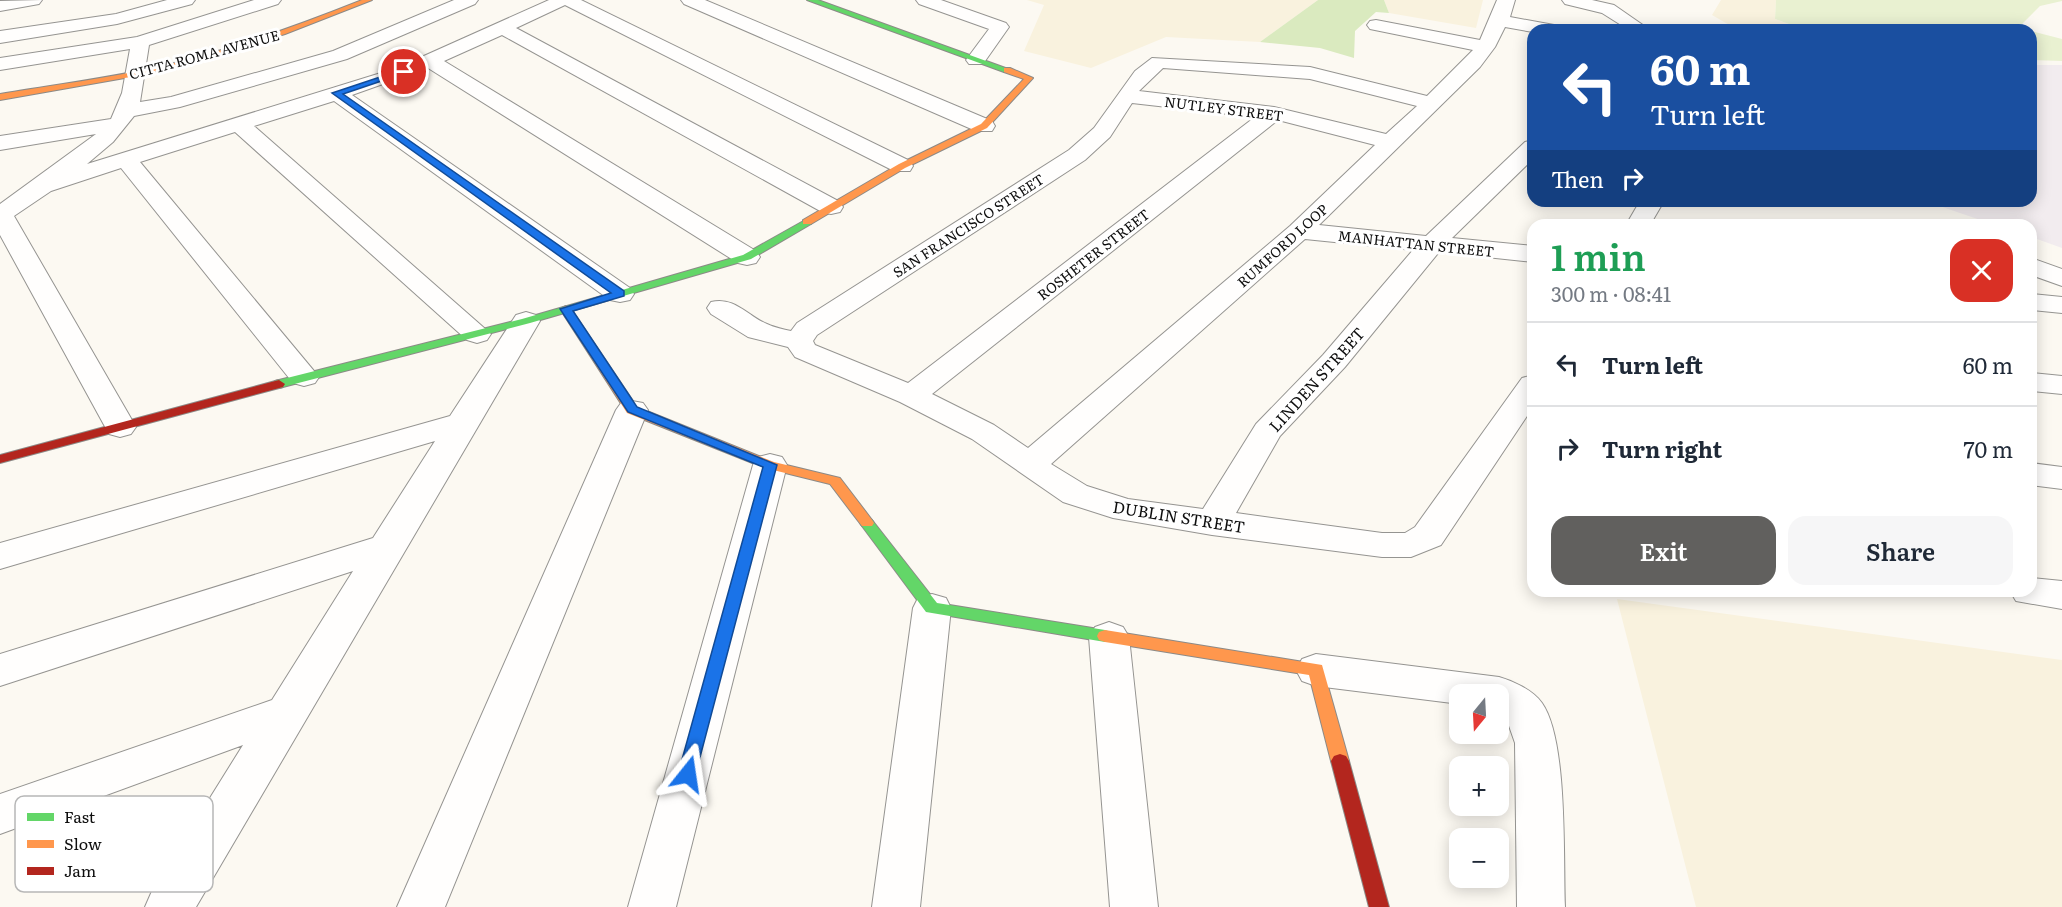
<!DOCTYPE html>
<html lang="en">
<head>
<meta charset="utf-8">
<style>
	:root { --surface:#fff; --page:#f6f6f7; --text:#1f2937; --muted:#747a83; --line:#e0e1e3; --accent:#61605e }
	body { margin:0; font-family:Literata,serif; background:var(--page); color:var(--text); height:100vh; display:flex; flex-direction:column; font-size:22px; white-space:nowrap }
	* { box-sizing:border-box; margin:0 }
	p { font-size:20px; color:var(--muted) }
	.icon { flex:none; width:33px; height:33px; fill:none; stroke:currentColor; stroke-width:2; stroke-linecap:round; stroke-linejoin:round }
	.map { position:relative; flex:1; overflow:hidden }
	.details { position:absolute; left:1527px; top:219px; width:510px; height:378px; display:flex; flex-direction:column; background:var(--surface); border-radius:18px; box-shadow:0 3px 15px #0003 }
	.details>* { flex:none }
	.hud { position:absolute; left:1527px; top:24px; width:510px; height:183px; border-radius:18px; box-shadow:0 3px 15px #0003; background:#1a4fa0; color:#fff; overflow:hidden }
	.needle { width:39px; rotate:198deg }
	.buttons { position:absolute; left:1449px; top:684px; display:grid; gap:12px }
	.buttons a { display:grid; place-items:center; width:60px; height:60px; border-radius:12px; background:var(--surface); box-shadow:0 3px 15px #0003; font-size:30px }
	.pin { position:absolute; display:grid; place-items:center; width:51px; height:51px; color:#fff; margin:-26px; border:3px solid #fff; border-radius:50%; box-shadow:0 2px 6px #0007 }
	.me { position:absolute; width:66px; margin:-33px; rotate:15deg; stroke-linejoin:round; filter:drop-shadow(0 0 4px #0008) }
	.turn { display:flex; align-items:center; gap:21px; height:126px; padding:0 24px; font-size:27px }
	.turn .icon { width:78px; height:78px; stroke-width:2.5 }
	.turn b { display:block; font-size:42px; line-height:51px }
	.then { display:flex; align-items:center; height:57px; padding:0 24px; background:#0003; gap:12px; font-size:22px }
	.round { display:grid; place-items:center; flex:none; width:63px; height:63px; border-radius:18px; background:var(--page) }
	.headline { display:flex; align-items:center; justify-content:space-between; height:102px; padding:0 24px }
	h1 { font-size:36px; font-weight:600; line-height:45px; color:#1e9e55 }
	.button { display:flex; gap:12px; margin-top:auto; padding:12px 24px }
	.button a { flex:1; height:69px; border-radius:18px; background:var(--accent); color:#fff; font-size:24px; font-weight:600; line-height:69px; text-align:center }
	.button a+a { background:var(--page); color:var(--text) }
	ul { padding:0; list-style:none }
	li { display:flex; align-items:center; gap:18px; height:84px; padding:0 24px; border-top:2px solid var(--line) }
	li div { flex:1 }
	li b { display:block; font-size:22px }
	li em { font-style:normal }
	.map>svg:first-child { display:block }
	.industrial { fill:#f2ecef }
	.farmland { fill:#f9f2de }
	.green { fill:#e9f1d1 }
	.forest { fill:#daeabf }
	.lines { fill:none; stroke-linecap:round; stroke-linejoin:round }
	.street-casing { stroke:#959491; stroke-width:2 }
	.fast-casing { stroke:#8c8a87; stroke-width:2 }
	.slow-casing { stroke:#8c8a87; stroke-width:2 }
	.jam-casing { stroke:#8c8a87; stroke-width:2 }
	.street { fill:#fffefd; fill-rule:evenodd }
	.fast { fill:#63d668; fill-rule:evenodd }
	.slow { fill:#ff974d; fill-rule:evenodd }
	.jam { fill:#b3261e; fill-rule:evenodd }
	.route { fill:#1a73e8; stroke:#114b97; stroke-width:1.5 }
	.labels { text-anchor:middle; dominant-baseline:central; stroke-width:6; stroke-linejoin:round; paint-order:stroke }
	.far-street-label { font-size:14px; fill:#0e0e0e; stroke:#fff }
	.street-label { font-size:16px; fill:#0e0e0e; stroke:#fff }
	.key { fill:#fff; stroke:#b7b7b7; stroke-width:1.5 }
	.key-label { font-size:16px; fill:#0e0e0e }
</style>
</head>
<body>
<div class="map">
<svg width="2062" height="907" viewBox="0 0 2062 907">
	<rect width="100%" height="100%" fill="#fcf9f2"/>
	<path class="industrial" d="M 2031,65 L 2062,65 L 2062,248 L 2031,237 L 2031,225 L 1995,225 L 1925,201 L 2031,201 Z"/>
	<path class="farmland" d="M 1027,0 L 1318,0 L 1260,42 L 1166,37 L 1091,68 L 1024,51 L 1044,5 Z
		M 1384,0 L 1483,0 L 1476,28 L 1389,13 Z
		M 1721,0 L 1776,0 L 1775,19 L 1805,30 L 1738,30 L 1712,15 Z
		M 1617,599 L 2062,660 L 2062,907 L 1696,907 Z"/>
	<path class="green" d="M 1776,0 L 2062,0 L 2062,1 L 2040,6 L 2019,27 L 2028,30 L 1805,30 L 1775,19 Z
		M 2031,31 L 2062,39 L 2062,61 L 2031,60 Z"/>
	<path class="forest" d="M 1318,0 L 1384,0 L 1389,13 L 1376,12 L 1355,31 L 1354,58 L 1320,48 L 1260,42 Z"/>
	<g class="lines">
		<defs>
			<path id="street" d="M 42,0 L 39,4 L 0,11 L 0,1 Z
				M 167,0 L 195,0 L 192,4 L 117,24 L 0,43 L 0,31 L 116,14 Z
				M 254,0 L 281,0 L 278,4 L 149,45 L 140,102 L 171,97 L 333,51 L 454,0 L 478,0 L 475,4 L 347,59 L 180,107 L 134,116 L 113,142 L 87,164 L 397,68 L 549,0 L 581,0 L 910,161 L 913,166 L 910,171 L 894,171 L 565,5 L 516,28 L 840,202 L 843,207 L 840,212 L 831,214 L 822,212 L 502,35 L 444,61 L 756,251 L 760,257 L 756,263 L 747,265 L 738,263 L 428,68 L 352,95 L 630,288 L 634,294 L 630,300 L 620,302 L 610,300 L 334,101 L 254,126 L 491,334 L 487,340 L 477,343 L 467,340 L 235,132 L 140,162 L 319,377 L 315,383 L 304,386 L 293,383 L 121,168 L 51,191 L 14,216 L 136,427 L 131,434 L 120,437 L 109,434 L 0,235 L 0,204 L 96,134 L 0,150 L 0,136 L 111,119 L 122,93 L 130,49 L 0,70 L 0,58 L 137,37 Z
				M 681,0 L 705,0 L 992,121 L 995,126 L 992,131 L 976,131 L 684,4 Z
				M 916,0 L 941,0 L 1006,23 L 1009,27 L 983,64 L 969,64 L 966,60 L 989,29 L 919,4 Z
				M 1497,0 L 1515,0 L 1510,17 L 1554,25 L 1563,30 L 1533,32 L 1505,27 L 1495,47 L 1480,67 L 1319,225 L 1426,236 L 1525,142 L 1533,140 L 1533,159 L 1452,238 L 1533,246 L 1533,262 L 1439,252 L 1345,367 L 1280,436 L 1236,513 L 1382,533 L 1405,533 L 1415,527 L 1522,378 L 1533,375 L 1533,407 L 1441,545 L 1411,557 L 1382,557 L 1212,535 L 1113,518 L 1063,502 L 972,439 L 900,402 L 795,357 L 788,347 L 748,337 L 711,314 L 707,308 L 711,302 C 734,296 748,316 767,324 C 775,328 783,329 791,331 L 797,323 L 1069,150 L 1094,128 L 1135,71 L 1152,58 L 1310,67 L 1427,96 L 1473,50 L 1370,29 L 1367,25 L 1370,21 L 1376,20 L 1480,40 ZM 1163,68 L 1310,79 L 1417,106 L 1386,134 L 1274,107 L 1139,91 ZM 1132,103 L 1255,117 L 908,383 L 815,345 L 813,341 L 817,335 L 1085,160 L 1110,137 ZM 1278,120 L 1375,145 L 1290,226 L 1028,448 L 994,425 L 932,394 ZM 1305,239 L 1413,250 L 1323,355 L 1256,424 L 1203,509 L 1128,499 L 1087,486 L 1051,464 Z
				M 1562,0 L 1592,0 L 1614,5 L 1650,30 L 1629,30 L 1602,13 L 1565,4 Z
				M 1640,201 L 1664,201 L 1650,225 L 1626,225 Z
				M 2031,258 L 2062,269 L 2062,286 L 2031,275 Z
				M 2031,294 L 2062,297 L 2062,313 L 2031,310 Z
				M 526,312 L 536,315 L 540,321 L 196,907 L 145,907 L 152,891 L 243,745 L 0,834 L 0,794 L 272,700 L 353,571 L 0,686 L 0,654 L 373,538 L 435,441 L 0,569 L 0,543 L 450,416 L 516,315 Z
				M 2031,373 L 2062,376 L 2062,394 L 2031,391 Z
				M 632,401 L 643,403 L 648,410 L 445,907 L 397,907 L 616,410 L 621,403 Z
				M 770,454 L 782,457 L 787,465 L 676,907 L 628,907 L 753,465 L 758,457 Z
				M 2031,463 L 2062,467 L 2062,489 L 2031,485 Z
				M 2031,578 L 2062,581 L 2062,609 L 2016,601 L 2010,591 L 2031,591 Z
				M 932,594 L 946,598 L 951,608 L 920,907 L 872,907 L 913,608 L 918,598 Z
				M 1109,622 L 1123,627 L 1129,637 L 1158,907 L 1110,907 L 1089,637 L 1095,627 Z
				M 1316,654 L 1499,677 C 1513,681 1533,690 1542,703 C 1568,740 1563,858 1565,907 L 1517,907 L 1515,743 L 1508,723 L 1498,715 L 1498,694 L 1460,694 L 1460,704 L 1316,686 L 1302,681 L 1296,670 L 1302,659 Z"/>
			<path id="fast" d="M 807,0 L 818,0 L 1011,70 L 1004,72 Z
				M 807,219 L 811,220 L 811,224 L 751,259 L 530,323 L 279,388 L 273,384 L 275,381 L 522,319 L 743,255 Z
				M 867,518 L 872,520 L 937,603 L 1105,630 L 1111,632 L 1113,636 L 1111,640 L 1105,642 L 926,612 L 862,526 L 860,523 Z"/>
			<path id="slow" d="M 362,0 L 372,0 L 285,34 L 198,61 L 136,76 L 0,100 L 0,94 C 54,85 109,78 162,66 C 230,50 297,26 362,0 Z
				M 1004,68 L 1010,68 L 1033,78 L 987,128 L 905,168 L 811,224 L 803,224 L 803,220 L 899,164 L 981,124 L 1024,79 L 1004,72 Z
				M 566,306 L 570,307 L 637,407 L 774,462 L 840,478 L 872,520 L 874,523 L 872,526 L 862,526 L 830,484 L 765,468 L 627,413 L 560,309 Z
				M 1105,630 L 1322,665 L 1349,761 L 1346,766 L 1340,768 L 1334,766 L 1331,761 L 1309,675 L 1105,642 L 1099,640 L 1097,636 L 1099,632 Z"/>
			<path id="jam" d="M 279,380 L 285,384 L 283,387 L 0,463 L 0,455 Z
				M 1340,754 L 1346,756 L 1349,761 L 1389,907 L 1369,907 L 1331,761 L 1334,756 Z"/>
		</defs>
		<use href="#street" class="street-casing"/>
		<use href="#fast" class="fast-casing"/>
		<use href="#slow" class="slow-casing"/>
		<use href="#jam" class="jam-casing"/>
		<use href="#street" class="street"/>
		<use href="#fast" class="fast"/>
		<use href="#slow" class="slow"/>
		<use href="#jam" class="jam"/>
	</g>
	<path class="route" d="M 401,70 L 408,72 L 343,94 L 624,291 L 624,296 L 573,311 L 637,407 L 777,465 L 694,780 L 688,782 L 681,780 L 678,774 L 763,467 L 628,412 L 560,309 L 611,293 L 332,93 Z"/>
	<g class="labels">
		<g class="far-street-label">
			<text transform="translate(204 54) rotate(-15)">CITTA ROMA AVENUE</text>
			<text transform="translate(1224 108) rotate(7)">NUTLEY STREET</text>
			<text transform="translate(968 225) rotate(-33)">SAN FRANCISCO STREET</text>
			<text transform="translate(1416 243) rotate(6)">MANHATTAN STREET</text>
			<text transform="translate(1282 245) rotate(-42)">RUMFORD LOOP</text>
			<text transform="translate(1093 254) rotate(-38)">ROSHETER STREET</text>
		</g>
		<g class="street-label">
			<text transform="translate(1316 379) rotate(-48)">LINDEN STREET</text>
			<text transform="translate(1179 516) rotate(9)">DUBLIN STREET</text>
		</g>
	</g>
	<rect x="15" y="796" width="198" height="96" rx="9" class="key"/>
	<rect x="27" y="813" width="27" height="8" fill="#63d668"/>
	<rect x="27" y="840" width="27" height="8" fill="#ff974d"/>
	<rect x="27" y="867" width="27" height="8" fill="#b3261e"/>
	<g class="key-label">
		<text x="64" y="823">Fast</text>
		<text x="64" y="850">Slow</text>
		<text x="64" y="877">Jam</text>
	</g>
</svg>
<div class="buttons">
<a><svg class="needle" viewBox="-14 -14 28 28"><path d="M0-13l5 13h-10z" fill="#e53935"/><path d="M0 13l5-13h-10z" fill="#747a83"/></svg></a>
<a>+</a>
<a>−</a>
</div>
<div class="pin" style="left:404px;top:72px;background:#d93025"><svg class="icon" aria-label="arrive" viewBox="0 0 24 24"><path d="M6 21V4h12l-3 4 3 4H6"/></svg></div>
<svg class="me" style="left:688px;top:774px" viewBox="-20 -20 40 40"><path d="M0-17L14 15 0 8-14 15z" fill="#1a73e8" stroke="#fff" stroke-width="4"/></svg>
<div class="hud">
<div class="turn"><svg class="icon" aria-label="left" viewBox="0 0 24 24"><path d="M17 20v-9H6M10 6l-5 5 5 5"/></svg><div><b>60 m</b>Turn left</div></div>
<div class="then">Then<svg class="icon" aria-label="right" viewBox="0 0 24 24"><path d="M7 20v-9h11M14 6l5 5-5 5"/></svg></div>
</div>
<section class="details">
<div class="headline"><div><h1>1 min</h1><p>300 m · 08:41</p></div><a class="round" style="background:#d93025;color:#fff"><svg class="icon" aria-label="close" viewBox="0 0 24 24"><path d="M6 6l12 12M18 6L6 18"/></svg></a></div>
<ul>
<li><svg class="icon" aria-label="left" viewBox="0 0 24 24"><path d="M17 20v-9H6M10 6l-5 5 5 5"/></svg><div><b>Turn left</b></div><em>60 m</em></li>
<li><svg class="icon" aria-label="right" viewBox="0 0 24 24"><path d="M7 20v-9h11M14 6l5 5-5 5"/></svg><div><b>Turn right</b></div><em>70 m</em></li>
</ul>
<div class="button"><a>Exit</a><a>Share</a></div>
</section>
</div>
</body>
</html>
